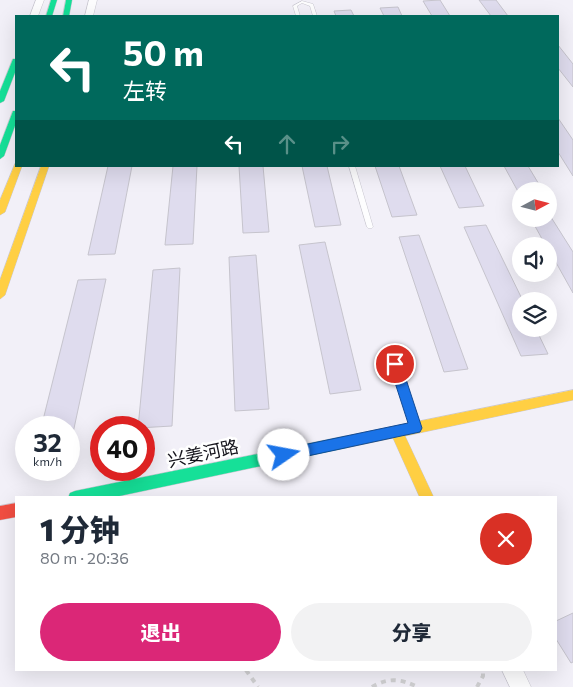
<!DOCTYPE html>
<html lang="zh">
<head>
<meta charset="utf-8">
<style>
	:root { --surface:#fff; --page:#f2f2f3; --text:#1f2937; --muted:#747a83; --accent:#db2777 }
	body { margin:0; font-family:Commissioner,"Noto Sans SC",sans-serif; background:var(--page); color:var(--text); height:100vh; display:flex; flex-direction:column; font-size:19px; white-space:nowrap }
	* { box-sizing:border-box; margin:0 }
	p { font-size:16px; color:var(--muted) }
	.icon { flex:none; width:28px; height:28px; fill:none; stroke:currentColor; stroke-width:2; stroke-linecap:round; stroke-linejoin:round }
	.map { position:relative; flex:1; overflow:hidden }
	.details { position:absolute; left:15px; top:496px; width:542px; height:175px; display:flex; flex-direction:column; background:var(--surface); border-radius:0px; box-shadow:0 5px 20px #0002 }
	.details>* { flex:none }
	.banner { position:absolute; left:15px; top:15px; width:544px; height:152px; border-radius:0px; box-shadow:0 5px 20px #0002; background:#00695c; color:#fff; overflow:hidden }
	.needle { width:32px; rotate:83deg }
	.controls { position:absolute; left:512px; top:182px; display:grid; gap:10px }
	.controls a { display:grid; place-items:center; width:45px; height:45px; border-radius:50%; background:var(--surface); box-shadow:0 5px 20px #0002; font-size:25px }
	.speed { position:absolute; left:15px; top:416px; display:flex; gap:10px; font-size:25px; font-weight:700; text-align:center }
	.speed>* { display:grid; place-content:center; width:65px; height:65px; border-radius:50%; background:var(--surface); box-shadow:0 5px 20px #0002; line-height:1 }
	.speed small { font-size:12px; font-weight:400 }
	.speed .limit { border:8px solid #d22; background:#fff; color:#111 }
	.pin { position:absolute; display:grid; place-items:center; width:42px; height:42px; color:#fff; margin:-21px; border:2px solid #fff; border-radius:50%; box-shadow:0 1px 5px #0007 }
	.me { position:absolute; width:55px; margin:-28px; rotate:78deg; stroke-linejoin:round; filter:drop-shadow(0 0 4px #0008) }
	.turn { display:flex; align-items:center; gap:18px; height:105px; padding:0 25px; font-size:22px }
	.turn .icon { width:65px; height:65px; stroke-width:2.5 }
	.turn b { display:block; font-size:35px; line-height:42px }
	.lanes { display:flex; align-items:center; height:48px; padding:0 25px; background:#0003; justify-content:center; gap:25px; direction:ltr }
	.lanes .off { opacity:.35 }
	.round { display:grid; place-items:center; flex:none; width:52px; height:52px; border-radius:26px; background:var(--page) }
	.overview { display:flex; align-items:center; justify-content:space-between; height:85px; padding:0 25px }
	h1 { font-size:30px; font-weight:800; line-height:38px }
	.action { display:flex; gap:10px; margin-top:auto; padding:10px 25px }
	.action a { flex:1; height:58px; border-radius:30px; background:var(--accent); color:#fff; font-size:20px; font-weight:800; line-height:58px; text-align:center }
	.action a+a { background:var(--page); color:var(--text) }
	.map>svg:first-child { display:block }
	.building { fill:#dfdcee; stroke:#c6c4cd }
	.lines { fill:none; stroke-linecap:round; stroke-linejoin:round }
	.lane-casing { stroke:#c9c7d0; stroke-width:1 }
	.street-casing { stroke:#c9c7d0; stroke-width:1 }
	.fast-casing { stroke:#c9c7d0; stroke-width:1 }
	.slow-casing { stroke:#c9c7d0; stroke-width:1 }
	.jam-casing { stroke:#c9c7d0; stroke-width:1 }
	.path { stroke:#d0d0d2; stroke-width:4; stroke-dasharray:5 5; stroke-linecap:butt }
	.lane { fill:#fdfdfe; fill-rule:evenodd }
	.street { fill:#fdfdfe; fill-rule:evenodd }
	.fast { fill:#16e098; fill-rule:evenodd }
	.slow { fill:#ffcf43; fill-rule:evenodd }
	.jam { fill:#f24e42; fill-rule:evenodd }
	.route { fill:#1a73e8; stroke:#114b97 }
	.labels { text-anchor:middle; dominant-baseline:central; stroke-width:5; stroke-linejoin:round; paint-order:stroke }
	.street-label { font-size:18px; fill:#14131b; stroke:#fff }
</style>
</head>
<body>
<div class="map">
<svg width="573" height="687" viewBox="0 0 573 687">
	<rect width="100%" height="100%" fill="#f2f0f8"/>
	<path class="building" d="M 440,0 L 450,16 L 432,16 L 423,1 Z
		M 479,0 L 496,0 L 508,16 L 491,16 Z
		M 398,7 L 402,16 L 384,16 L 380,8 Z
		M 351,10 L 354,16 L 336,16 L 334,11 Z
		M 558,45 L 573,64 L 573,87 L 558,68 Z
		M 558,118 L 573,140 L 573,176 L 558,152 Z
		M 108,166 L 132,166 L 115,254 L 88,255 Z
		M 173,166 L 197,166 L 193,244 L 165,245 Z
		M 239,166 L 263,166 L 269,232 L 243,233 Z
		M 302,166 L 327,166 L 341,225 L 315,227 Z
		M 375,166 L 399,166 L 417,215 L 392,217 Z
		M 440,166 L 465,166 L 484,206 L 459,208 Z
		M 504,166 L 528,166 L 543,191 L 521,191 L 521,197 Z
		M 549,214 L 573,252 L 573,293 L 549,250 L 549,246 L 546,246 L 531,219 L 549,219 Z
		M 486,225 L 523,301 L 521,329 L 536,329 L 548,354 L 521,356 L 464,227 Z
		M 419,235 L 468,369 L 444,372 L 399,237 Z
		M 325,242 L 361,390 L 330,394 L 299,245 Z
		M 256,255 L 269,409 L 235,411 L 229,257 Z
		M 180,268 L 172,426 L 138,428 L 153,270 Z
		M 106,279 L 70,447 L 69,447 L 69,428 L 41,428 L 78,280 Z
		M 573,613 L 573,662 L 571,663 L 556,639 L 556,621 Z"/>
	<g class="lines">
		<defs>
			<path id="lane" d="M 302,1 L 313,4 L 317,16 L 313,16 L 310,6 L 302,3 L 297,6 L 300,16 L 296,16 L 293,6 Z
				M 349,166 L 355,166 L 373,227 L 372,228 L 368,228 L 367,227 Z
				M 395,361 L 397,362 L 399,364 L 419,426 L 418,428 L 415,430 L 412,428 L 411,426 L 391,364 L 393,362 Z"/>
			<path id="street" d="M 36,0 L 44,0 L 38,16 L 30,16 Z
				M 89,0 L 97,0 L 93,16 L 85,16 Z
				M 502,670 L 523,670 L 531,687 L 510,687 Z"/>
			<path id="fast" d="M 51,0 L 57,0 L 52,16 L 46,16 Z
				M 66,0 L 72,0 L 69,16 L 63,16 Z
				M 13,59 L 16,59 L 16,70 L 4,101 L 0,103 L 0,91 Z
				M 13,111 L 16,111 L 16,123 L 4,156 L 0,159 L 0,145 Z
				M 346,436 L 350,438 L 352,442 L 350,446 L 346,448 L 110,498 L 68,498 L 70,493 L 75,491 Z"/>
			<path id="slow" d="M 15,164 L 16,166 L 22,166 L 5,212 L 0,215 L 0,200 Z
				M 41,166 L 49,166 L 5,295 L 0,299 L 0,280 Z
				M 573,390 L 573,400 L 405,436 L 434,498 L 420,498 L 393,438 L 346,448 L 342,446 L 340,442 L 342,438 L 346,436 Z"/>
			<path id="jam" d="M 16,503 L 16,517 L 0,520 L 0,506 Z"/>
		</defs>
		<use href="#lane" class="lane-casing"/>
		<use href="#street" class="street-casing"/>
		<use href="#fast" class="fast-casing"/>
		<use href="#slow" class="slow-casing"/>
		<use href="#jam" class="jam-casing"/>
		<path class="path" d="M 246,670 L 258,687
			M 372,687 C 389,677 401,679 418,687
			M 477,687 L 483,676 L 483,670"/>
		<use href="#lane" class="lane"/>
		<use href="#street" class="street"/>
		<use href="#fast" class="fast"/>
		<use href="#slow" class="slow"/>
		<use href="#jam" class="jam"/>
	</g>
	<path class="route" d="M 395,359 L 399,360 L 401,364 L 422,428 L 420,432 L 284,461 L 279,459 L 277,455 L 279,450 L 284,449 L 408,423 L 389,364 L 391,360 Z"/>
	<g class="labels">
		<g class="street-label">
			<text transform="translate(203 453) rotate(-12)">兴姜河路</text>
		</g>
	</g>
</svg>
<div class="controls">
<a><svg class="needle" viewBox="-14 -14 28 28"><path d="M0-13l5 13h-10z" fill="#e53935"/><path d="M0 13l5-13h-10z" fill="#747a83"/></svg></a>
<a><svg class="icon" aria-label="sound" viewBox="0 0 24 24"><path d="M4 9h4l5-4v14l-5-4H4zM17 9q2 3 0 6"/></svg></a>
<a><svg class="icon" aria-label="layers" viewBox="0 0 24 24"><path d="M12 4l9 5-9 5-9-5zM3 14l9 5 9-5"/></svg></a>
</div>
<div class="speed"><div>32<small>km/h</small></div><div class="limit">40</div></div>
<div class="pin" style="left:395px;top:364px;background:#d93025"><svg class="icon" aria-label="arrive" viewBox="0 0 24 24"><path d="M6 21V4h12l-3 4 3 4H6"/></svg></div>
<svg class="me" style="left:284px;top:455px" viewBox="-20 -20 40 40"><circle r="19" fill="#fff"/><path d="M0-13L10 11 0 6-10 11z" fill="#1a73e8"/></svg>
<div class="banner">
<div class="turn"><svg class="icon" aria-label="left" viewBox="0 0 24 24"><path d="M17 20v-9H6M10 6l-5 5 5 5"/></svg><div><b>50 m</b>左转</div></div>
<div class="lanes"><svg class="icon" aria-label="left" viewBox="0 0 24 24"><path d="M17 20v-9H6M10 6l-5 5 5 5"/></svg><svg class="icon off" aria-label="ahead" viewBox="0 0 24 24"><path d="M12 20V5M6 11l6-6 6 6"/></svg><svg class="icon off" aria-label="right" viewBox="0 0 24 24"><path d="M7 20v-9h11M14 6l5 5-5 5"/></svg></div>
</div>
<section class="details">
<div class="overview"><div><h1>1 分钟</h1><p>80 m · 20:36</p></div><a class="round" style="background:#d93025;color:#fff"><svg class="icon" aria-label="close" viewBox="0 0 24 24"><path d="M6 6l12 12M18 6L6 18"/></svg></a></div>
<div class="action"><a>退出</a><a>分享</a></div>
</section>
</div>
</body>
</html>
